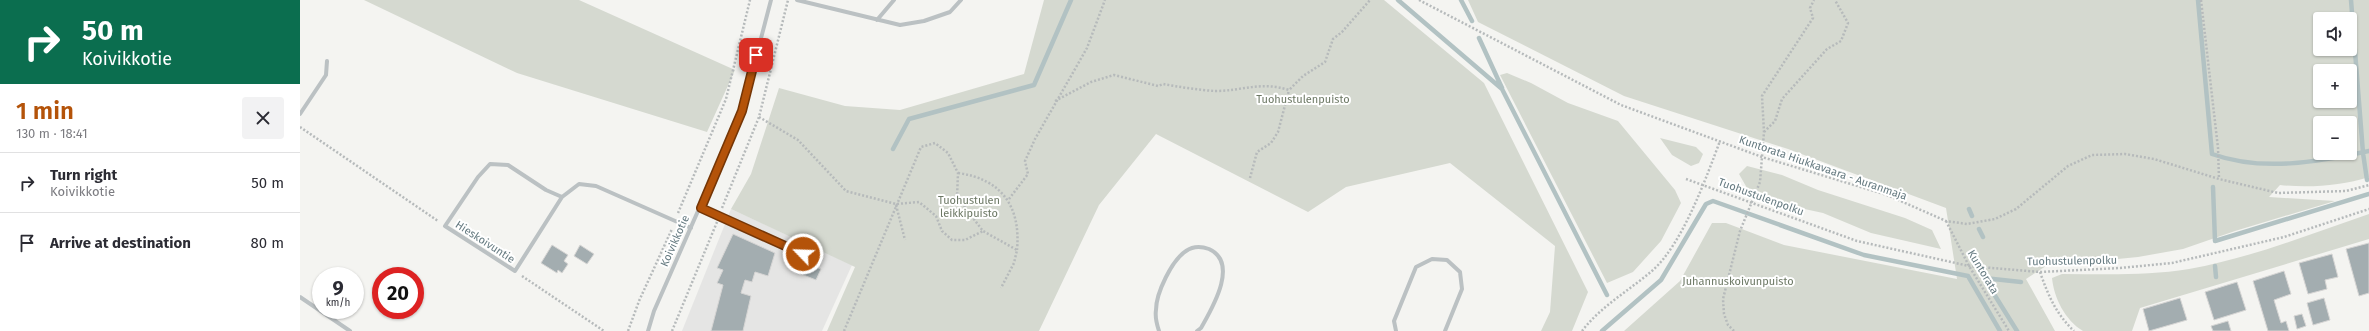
<!DOCTYPE html>
<html lang="en">
<head>
<meta charset="utf-8">
<style>
	:root { --surface:#fff; --page:#f2f2f3; --text:#2b2b33; --muted:#7c7c81; --line:#e1e1e2; --accent:#b45309 }
	body { margin:0; font-family:"Fira Sans",sans-serif; background:var(--page); color:var(--text); height:100vh; display:flex; flex-direction:column; font-size:15px; white-space:nowrap }
	* { box-sizing:border-box; margin:0 }
	p { font-size:13px; color:var(--muted) }
	.icon { flex:none; width:22px; height:22px; fill:none; stroke:currentColor; stroke-width:2; stroke-linecap:round; stroke-linejoin:round }
	.map { position:relative; flex:1; overflow:hidden }
	.sheet { display:flex; flex-direction:column; background:var(--surface); width:300px }
	.sheet>* { flex:none }
	.banner { background:#0b6e4f; color:#fff; overflow:hidden }
	.tools { position:absolute; left:2013px; top:12px; display:grid; gap:8px }
	.tools a { display:grid; place-items:center; width:44px; height:44px; border-radius:4px; background:var(--surface); box-shadow:0 1px 3px #0004; font-size:20px }
	.speed { position:absolute; left:12px; top:267px; display:flex; gap:8px; font-size:20px; font-weight:700; text-align:center }
	.speed>* { display:grid; place-content:center; width:52px; height:52px; border-radius:50%; background:var(--surface); box-shadow:0 1px 3px #0004; line-height:1 }
	.speed small { font-size:10px; font-weight:400 }
	.speed .limit { border:6px solid #d22; background:#fff; color:#111 }
	.pin { position:absolute; display:grid; place-items:center; width:34px; height:34px; color:#fff; margin:-17px; border-radius:8px; box-shadow:0 2px 6px #0006 }
	.me { position:absolute; width:44px; margin:-22px; rotate:294deg; stroke-linejoin:round; filter:drop-shadow(0 0 3px #0008) }
	.turn { display:flex; align-items:center; gap:14px; height:84px; padding:0 16px; font-size:18px }
	.turn .icon { width:52px; height:52px; stroke-width:2.5 }
	.turn b { display:block; font-size:28px; line-height:34px }
	.round { display:grid; place-items:center; flex:none; width:42px; height:42px; border-radius:4px; background:var(--page) }
	.overview { display:flex; align-items:center; justify-content:space-between; height:68px; padding:0 16px }
	h1 { font-size:24px; font-weight:600; line-height:30px; color:var(--accent) }
	ul { padding:0; list-style:none }
	li { display:flex; align-items:center; gap:12px; height:60px; padding:0 16px; border-top:1px solid var(--line) }
	li div { flex:1 }
	li b { display:block; font-size:15px }
	li em { font-style:normal }
	main { display:flex; flex:1; min-height:0 }
	.map>svg:first-child { display:block }
	.built { fill:#e5e5e4 }
	.green { fill:#d5d9d0; fill-rule:evenodd }
	.lines { fill:none; stroke-linecap:round; stroke-linejoin:round }
	.stream { stroke:#b2c2c3; stroke-width:4.5 }
	.building { fill:#a3adb0; stroke:#d6d5d4 }
	.path { stroke:#b6babb; stroke-width:2.5; stroke-dasharray:2 2; stroke-linecap:butt }
	.service { stroke:#bbc1c3; stroke-width:3 }
	.minor { stroke:#bbc1c3; stroke-width:4 }
	.route-casing { stroke:#753606; stroke-width:10 }
	.route { stroke:#b45309; stroke-width:7 }
	.labels { text-anchor:middle; dominant-baseline:central; stroke-width:4; stroke-linejoin:round; paint-order:stroke }
	.park-label { font-size:11px; fill:#6c7864; stroke:#fff }
	.street-label { font-size:11px; fill:#657a80; stroke:#fff }
</style>
</head>
<body>
<main>
<section class="sheet">
<div class="banner">
<div class="turn"><svg class="icon" aria-label="right" viewBox="0 0 24 24"><path d="M7 20v-9h11M14 6l5 5-5 5"/></svg><div><b>50 m</b>Koivikkotie</div></div>
</div>
<div class="overview"><div><h1>1 min</h1><p>130 m · 18:41</p></div><a class="round"><svg class="icon" aria-label="close" viewBox="0 0 24 24"><path d="M6 6l12 12M18 6L6 18"/></svg></a></div>
<ul>
<li><svg class="icon" aria-label="right" viewBox="0 0 24 24"><path d="M7 20v-9h11M14 6l5 5-5 5"/></svg><div><b>Turn right</b><p>Koivikkotie</p></div><em>50 m</em></li>
<li><svg class="icon" aria-label="arrive" viewBox="0 0 24 24"><path d="M6 21V4h12l-3 4 3 4H6"/></svg><div><b>Arrive at destination</b></div><em>80 m</em></li>
</ul>
</section>
<div class="map">
<svg width="2069" height="331" viewBox="0 0 2069 331">
	<rect width="100%" height="100%" fill="#f4f4f1"/>
	<path class="built" d="M 431,209 L 552,265 L 522,331 L 382,331 Z"/>
	<path class="green" d="M 64,0 L 279,0 L 435,70 L 407,132 L 217,73 Z
		M 744,0 L 1084,0 L 1184,83 L 1288,292 L 1272,331 L 1241,331 L 1250,312 L 1255,246 L 1150,163 L 1046,187 L 1008,212 L 856,134 L 799,205 L 739,331 L 527,331 L 555,267 L 431,209 L 451,174 L 479,88 L 545,106 L 600,110 L 724,74 Z
		M 1168,0 L 2069,0 L 2069,177 C 2041,186 2009,188 1980,185 L 1969,197 L 2035,201 L 1935,231 L 1883,249 L 1838,257 L 1746,266 L 1726,279 L 1755,331 L 1324,331 L 1380,281 L 1412,223 L 1426,223 L 1484,245 L 1657,279 L 1646,208 L 1488,149 L 1324,96 L 1178,22 ZM 2020,19 L 2050,19 L 2050,49 L 2020,49 ZM 2020,71 L 2050,71 L 2050,101 L 2020,101 ZM 2020,123 L 2050,123 L 2050,153 L 2020,153 Z
		M 1207,73 L 1231,83 L 1268,103 L 1318,121 L 1375,190 L 1381,203 L 1361,241 L 1333,272 L 1307,283 L 1200,75 Z
		M 1360,138 L 1396,147 L 1403,154 L 1399,163 L 1391,166 L 1372,155 Z
		M 1447,166 L 1482,175 L 1518,190 L 1605,218 L 1632,230 L 1641,249 L 1571,233 L 1523,213 L 1472,202 L 1447,188 L 1439,174 Z
		M 2069,214 L 2069,239 L 1840,308 L 1832,331 L 1783,331 C 1765,320 1754,298 1752,278 L 1762,274 C 1804,274 1847,276 1889,269 C 1951,258 2010,234 2069,214 Z"/>
	<g class="lines">
		<path class="stream" d="M 1098,0 L 1202,89 L 1307,295
			M 1161,0 L 1172,21
			M 1898,0 L 1912,154 C 1962,172 2018,162 2069,151
			M 2051,0 L 2063,153 L 2067,180
			M 1179,38 L 1202,88
			M 593,149 L 609,119 L 734,85 L 771,0
			M 1913,187 L 1915,241 L 2069,194
			M 1669,209 L 1672,216
			M 1679,229 L 1683,237
			M 1915,266 L 1916,277
			M 1684,278 L 1717,331
			M 1684,278 L 1721,282
			M 1302,331 L 1361,280 L 1406,204 L 1413,201 L 1564,255 L 1668,276 L 1700,331"/>
	</g>
	<path class="building" d="M 433,234 L 475,253 L 468,276 L 455,272 L 452,282 L 445,280 L 441,293 L 451,296 L 443,331 L 411,331 L 423,285 L 417,283 L 423,270 L 417,268 Z
		M 2069,243 L 2069,293 L 2059,296 L 2046,249 Z
		M 252,245 L 268,255 L 264,261 L 268,264 L 262,273 L 258,270 L 257,273 L 241,263 Z
		M 280,245 L 294,254 L 287,264 L 274,256 Z
		M 2032,254 L 2038,277 L 2025,280 L 2027,289 L 2008,294 L 1999,263 Z
		M 501,261 L 521,269 L 516,280 L 496,272 Z
		M 1984,271 L 1991,294 L 1974,300 L 1981,323 L 1986,321 L 1989,331 L 1968,331 L 1953,281 Z
		M 1937,282 L 1946,310 L 1914,320 L 1905,292 Z
		M 1880,298 L 1887,320 L 1849,331 L 1843,309 Z
		M 2024,298 L 2030,320 L 2013,325 L 2007,303 Z
		M 2002,314 L 2006,326 L 1997,329 L 1994,316 Z
		M 1928,321 L 1931,331 L 1913,331 L 1911,326 Z"/>
	<g class="lines">
		<path class="path" d="M 1119,0 L 1321,105 L 1462,157 L 1587,195 L 1646,221 L 1667,224 L 1695,219 L 1716,209 L 1768,166 L 1792,155 L 1825,154 L 1854,159 L 1919,179 L 1978,193 L 2046,191 L 2069,185
			M 1901,0 L 1918,148 L 1919,179
			M 755,101 L 791,82 L 814,75 L 858,86 L 863,84 C 879,87 899,90 915,91 C 942,91 961,81 989,90 L 1003,76 L 1025,62 L 1033,39 L 1042,32 L 1070,0
			M 459,117 L 498,140 L 546,191 L 596,204 L 619,202 L 636,216 L 642,231 L 652,240 L 665,240 L 683,231
			M 0,127 L 138,221
			M 1464,132 L 1475,121 L 1482,99 L 1527,49 L 1541,41 L 1548,23 L 1535,0
			M 658,173 C 702,179 721,207 717,250
			M 950,178 L 957,152 L 971,143 L 978,132 L 989,90
			M 1386,179 L 1557,241 L 1669,266 L 1740,272 L 1820,268 L 1872,263 L 1984,237 L 2069,209
			M 709,199 L 728,174 L 725,161 L 735,139 L 787,48 L 805,0
			M 596,205 L 605,240
			M 422,208 L 459,117 L 488,0
			M 378,213 L 426,99 L 450,0
			M 1646,221 L 1669,266 L 1709,331
			M 1740,272 C 1748,295 1756,314 1774,331
			M 222,276 L 304,331
			M 328,331 L 339,301 L 372,229
			M 372,331 L 417,222
			M 544,331 L 621,147 L 635,143 L 648,153 L 658,173 L 657,197 L 683,231 L 717,250 L 714,263 L 701,288
			M 1282,331 C 1301,306 1330,290 1353,270 C 1383,243 1406,178 1420,141
			M 1434,331 L 1428,325 L 1424,314 L 1423,299 L 1440,231 L 1460,182 L 1464,132 L 1462,96 L 1513,18 L 1510,8 L 1514,0"/>
		<path class="service" d="M 401,208 L 503,254"/>
		<path class="minor" d="M 497,0 L 600,25 L 624,21 L 650,12 L 661,0
			M 577,20 L 594,0
			M 0,114 L 26,75 L 27,61
			M 262,197 L 215,271 L 145,226 L 178,177 L 190,164 L 208,165 L 246,190 L 262,197 L 279,184 L 296,186 L 391,228
			M 0,297 L 50,331
			M 348,331 L 354,311 L 442,111 L 471,0
			M 859,331 C 857,325 855,316 856,310 C 856,293 872,260 886,251 C 893,246 901,246 909,249 C 940,263 911,310 901,328 L 897,331
			M 1096,331 L 1094,321 L 1116,267 L 1132,259 L 1147,260 L 1160,272 L 1162,289 L 1145,331"/>
	</g>
	<g class="lines">
		<defs>
			<path id="route" d="M 456,55 L 442,111 L 401,208 L 503,254"/>
		</defs>
		<use href="#route" class="route-casing"/>
		<use href="#route" class="route"/>
	</g>
	<g class="labels">
		<g class="park-label">
			<text x="1003" y="99">Tuohustulenpuisto</text>
			<text x="669" y="200">Tuohustulen<tspan x="669" dy="13">leikkipuisto</tspan></text>
			<text x="1438" y="281">Juhannuskoivunpuisto</text>
		</g>
		<g class="street-label">
			<text transform="translate(1523 168) rotate(19)">Kuntorata Hiukkavaara - Auranmaja</text>
			<text transform="translate(1461 197) rotate(20)">Tuohustulenpolku</text>
			<text transform="translate(375 241) rotate(-66)">Koivikkotie</text>
			<text transform="translate(185 242) rotate(33)">Hieskoivuntie</text>
			<text transform="translate(1772 261) rotate(-1)">Tuohustulenpolku</text>
			<text transform="translate(1683 272) rotate(59)">Kuntorata</text>
		</g>
	</g>
</svg>
<div class="tools">
<a><svg class="icon" aria-label="sound" viewBox="0 0 24 24"><path d="M4 9h4l5-4v14l-5-4H4zM17 9q2 3 0 6"/></svg></a>
<a>+</a>
<a>−</a>
</div>
<div class="speed"><div>9<small>km/h</small></div><div class="limit">20</div></div>
<div class="pin" style="left:456px;top:55px;background:#d93025"><svg class="icon" aria-label="arrive" viewBox="0 0 24 24"><path d="M6 21V4h12l-3 4 3 4H6"/></svg></div>
<svg class="me" style="left:503px;top:254px" viewBox="-20 -20 40 40"><circle r="17" fill="#b45309" stroke="#fff" stroke-width="3"/><path d="M0-11L8 9 0 5-8 9z" fill="#fff"/></svg>
</div>
</main>
</body>
</html>
